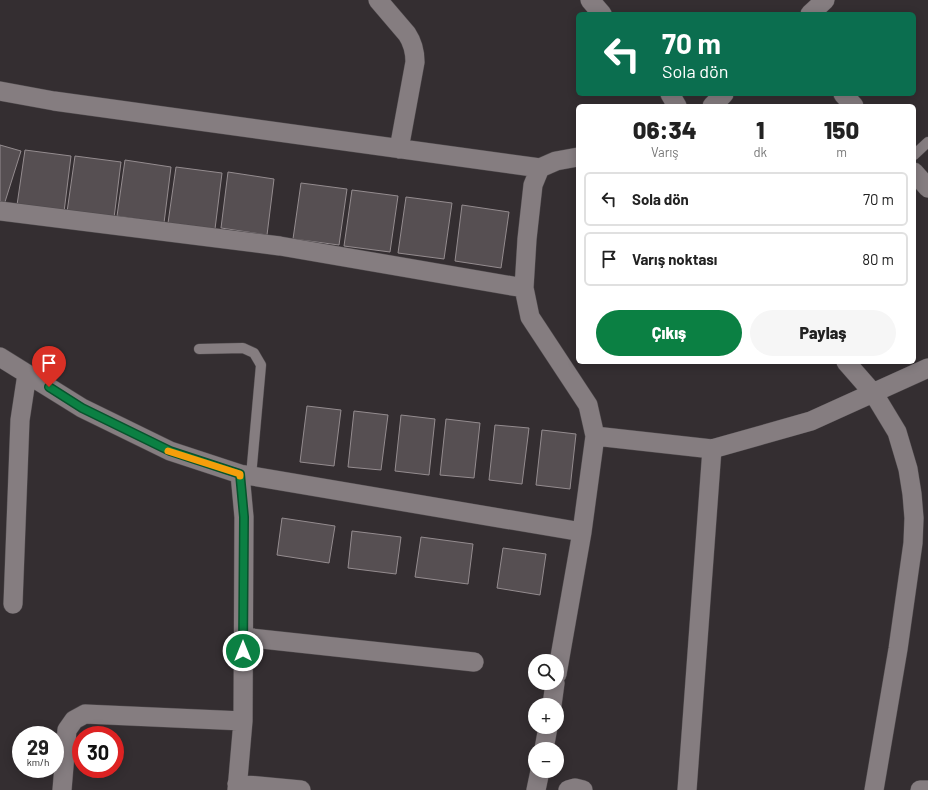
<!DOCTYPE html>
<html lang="tr">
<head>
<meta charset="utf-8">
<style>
	:root { --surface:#fff; --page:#f6f6f6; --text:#222; --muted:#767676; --line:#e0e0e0; --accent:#0b8043 }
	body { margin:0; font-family:Barlow,sans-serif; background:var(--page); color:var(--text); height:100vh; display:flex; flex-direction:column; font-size:15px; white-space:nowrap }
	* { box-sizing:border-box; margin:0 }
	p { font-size:13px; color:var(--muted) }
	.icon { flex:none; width:22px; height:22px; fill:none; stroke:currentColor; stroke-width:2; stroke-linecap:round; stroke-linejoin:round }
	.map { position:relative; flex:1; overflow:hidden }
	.side { position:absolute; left:576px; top:104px; width:340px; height:260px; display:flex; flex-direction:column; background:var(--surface); border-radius:6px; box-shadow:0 2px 10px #0003 }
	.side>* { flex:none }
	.guide { position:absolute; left:576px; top:12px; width:340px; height:84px; border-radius:6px; box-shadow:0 2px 10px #0003; background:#0b6e4f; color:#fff; overflow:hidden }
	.buttons { position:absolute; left:528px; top:654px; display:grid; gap:8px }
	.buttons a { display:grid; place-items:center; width:36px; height:36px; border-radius:50%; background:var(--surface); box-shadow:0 2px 10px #0003; font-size:20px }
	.speed { position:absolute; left:12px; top:726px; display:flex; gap:8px; font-size:20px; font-weight:700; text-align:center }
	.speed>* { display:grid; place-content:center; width:52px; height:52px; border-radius:50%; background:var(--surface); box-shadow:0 2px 10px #0003; line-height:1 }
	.speed small { font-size:10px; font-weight:400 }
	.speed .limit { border:6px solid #d22; background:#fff; color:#111 }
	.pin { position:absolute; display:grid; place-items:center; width:34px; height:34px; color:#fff; margin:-41px -17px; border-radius:50% 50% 50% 0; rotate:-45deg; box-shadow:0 0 4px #0007 }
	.pin .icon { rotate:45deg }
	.me { position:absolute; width:44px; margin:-22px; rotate:0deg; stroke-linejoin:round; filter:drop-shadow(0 0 3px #0008) }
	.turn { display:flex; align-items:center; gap:14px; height:84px; padding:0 20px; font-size:18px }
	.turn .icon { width:52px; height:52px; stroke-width:2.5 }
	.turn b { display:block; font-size:28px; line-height:34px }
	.eta { display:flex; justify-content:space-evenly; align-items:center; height:68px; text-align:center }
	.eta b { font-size:24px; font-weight:800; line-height:28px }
	.cta { display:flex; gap:8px; margin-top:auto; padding:8px 20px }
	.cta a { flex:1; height:46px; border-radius:24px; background:var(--accent); color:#fff; font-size:16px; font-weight:800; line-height:46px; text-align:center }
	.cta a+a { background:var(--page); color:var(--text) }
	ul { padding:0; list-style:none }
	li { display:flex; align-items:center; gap:12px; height:54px; margin:0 8px 6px; padding:0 12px; border:2px solid var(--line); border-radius:6px }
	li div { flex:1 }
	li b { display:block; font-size:15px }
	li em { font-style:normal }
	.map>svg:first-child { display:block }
	.building { fill:#564f52; stroke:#948c8f }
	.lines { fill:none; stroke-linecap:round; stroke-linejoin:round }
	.lane-casing { stroke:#4f4a4c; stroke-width:11 }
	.street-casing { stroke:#4f4a4c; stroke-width:20 }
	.lane { stroke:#857d80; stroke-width:10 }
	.street { stroke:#857d80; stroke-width:19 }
	.route-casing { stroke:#07532c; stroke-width:10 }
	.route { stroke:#0b8043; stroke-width:7 }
	.slow { stroke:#f59e0b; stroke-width:7 }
</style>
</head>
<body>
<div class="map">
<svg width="928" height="790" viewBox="0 0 928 790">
	<rect width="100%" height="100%" fill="#342e31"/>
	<path class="building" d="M 0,145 L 21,151 L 4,205 L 0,204 Z
		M 25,150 L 71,156 L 64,212 L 17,205 Z
		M 75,156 L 121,162 L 114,218 L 67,212 Z
		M 125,160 L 171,167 L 164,223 L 117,216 Z
		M 176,167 L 222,173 L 215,229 L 168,223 Z
		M 228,172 L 274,179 L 267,235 L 221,228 Z
		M 301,183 L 347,189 L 339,245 L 293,239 Z
		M 352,190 L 398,196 L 390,252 L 344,246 Z
		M 406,197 L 452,203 L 444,259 L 398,253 Z
		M 462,205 L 509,212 L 501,268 L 455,261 Z
		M 307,406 L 341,410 L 334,466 L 300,462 Z
		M 354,411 L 388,415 L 381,470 L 348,467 Z
		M 401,415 L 435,419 L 429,475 L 395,471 Z
		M 446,419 L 480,423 L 474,478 L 440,475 Z
		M 495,425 L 529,428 L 522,484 L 489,480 Z
		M 542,430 L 576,434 L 570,489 L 536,485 Z
		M 282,518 L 335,526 L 329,563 L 277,555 Z
		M 352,531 L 401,537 L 396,574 L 348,568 Z
		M 421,537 L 473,544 L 468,584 L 415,577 Z
		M 503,548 L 546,554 L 540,595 L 497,588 Z"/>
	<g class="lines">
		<defs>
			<path id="lane" d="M 914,155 L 928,142
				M 199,349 L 243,348 L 254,353 L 261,365 L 251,476"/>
			<path id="street" d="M 378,0 L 407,34 C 413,43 415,51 415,62 L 399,149
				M 590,0 L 602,14
				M 810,14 L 825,0
				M 0,91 L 54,101 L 540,168 L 556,161 L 578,157
				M 670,94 L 677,106
				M 843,94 L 854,106
				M 712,106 L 724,94
				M 914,172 L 928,188
				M 0,211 L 280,246 L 524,288 L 530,317 L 588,405 L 595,436 L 582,532 L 240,474 L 170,451 L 82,408 L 0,357
				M 524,288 L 527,239 L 533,185 L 540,168
				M 846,362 L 874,394 L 897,432 L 908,469 L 912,494 L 914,518 L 913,543 L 898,649 L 874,790
				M 595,436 L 712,449 L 811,421 L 928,368
				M 13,604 L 20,420 L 27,374
				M 243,637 L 474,662
				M 557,674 L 582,532
				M 552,705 L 555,683
				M 544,749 L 548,727
				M 237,784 L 301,790
				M 62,790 L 67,730 L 74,720 L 85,714 L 243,721
				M 237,790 L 243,721 L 244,517 L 240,474
				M 536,790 L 540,771
				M 568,790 L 575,788 L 583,790
				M 687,790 L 712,449
				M 920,790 L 928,790"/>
		</defs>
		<use href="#lane" class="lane-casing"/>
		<use href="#street" class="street-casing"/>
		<use href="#lane" class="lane"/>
		<use href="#street" class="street"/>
	</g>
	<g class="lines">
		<defs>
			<path id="route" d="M 49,387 L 82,408 L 170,451 L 240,474 L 244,517 L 243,651"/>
		</defs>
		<use href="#route" class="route-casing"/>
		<use href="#route" class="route"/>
		<path class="slow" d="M 168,451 L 240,474 L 240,476"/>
	</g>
</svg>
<div class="buttons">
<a><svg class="icon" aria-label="search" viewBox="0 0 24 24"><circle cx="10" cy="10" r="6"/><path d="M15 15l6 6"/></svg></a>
<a>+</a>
<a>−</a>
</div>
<div class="speed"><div>29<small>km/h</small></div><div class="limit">30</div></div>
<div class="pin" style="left:49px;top:387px;background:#d93025"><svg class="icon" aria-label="arrive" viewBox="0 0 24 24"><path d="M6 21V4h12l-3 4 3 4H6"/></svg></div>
<svg class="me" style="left:243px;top:651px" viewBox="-20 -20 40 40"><circle r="17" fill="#0b8043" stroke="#fff" stroke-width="3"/><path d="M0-11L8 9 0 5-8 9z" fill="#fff"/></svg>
<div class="guide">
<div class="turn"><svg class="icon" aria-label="left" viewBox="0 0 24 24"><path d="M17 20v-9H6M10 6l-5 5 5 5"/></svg><div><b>70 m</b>Sola dön</div></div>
</div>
<section class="side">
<div class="eta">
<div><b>06:34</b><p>Varış</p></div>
<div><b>1</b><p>dk</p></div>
<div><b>150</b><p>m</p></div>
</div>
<ul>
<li><svg class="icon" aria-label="left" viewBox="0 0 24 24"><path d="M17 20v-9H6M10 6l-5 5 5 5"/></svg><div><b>Sola dön</b></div><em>70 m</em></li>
<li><svg class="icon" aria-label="arrive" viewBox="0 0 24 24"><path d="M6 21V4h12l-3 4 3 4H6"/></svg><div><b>Varış noktası</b></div><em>80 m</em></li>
</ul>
<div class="cta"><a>Çıkış</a><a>Paylaş</a></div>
</section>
</div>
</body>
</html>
